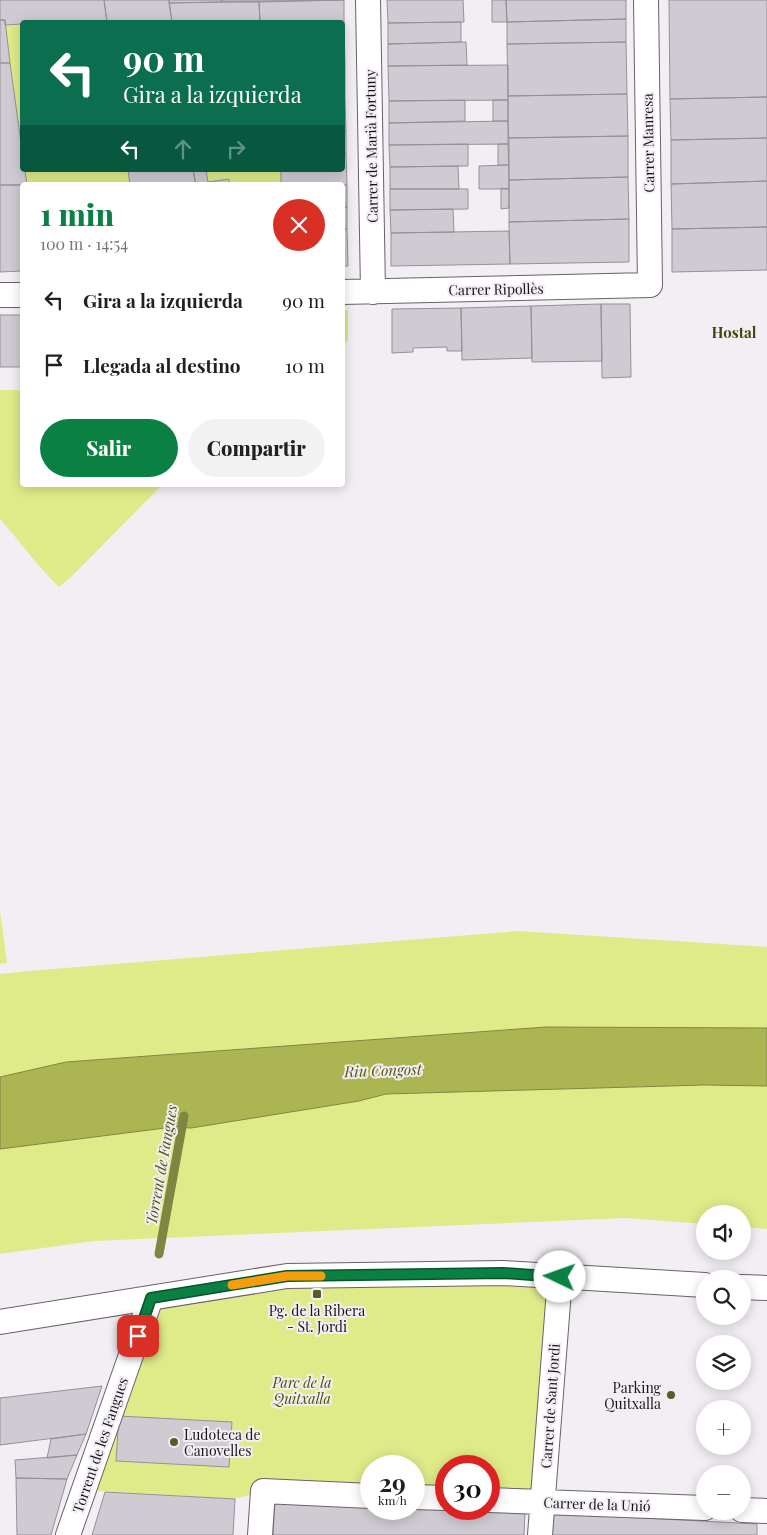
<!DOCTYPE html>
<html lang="es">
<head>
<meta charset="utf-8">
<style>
	:root { --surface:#fff; --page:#f2f2f2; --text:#202124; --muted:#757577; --accent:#0b8043 }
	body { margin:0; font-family:"Playfair Display",serif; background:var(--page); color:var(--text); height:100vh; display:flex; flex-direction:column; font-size:19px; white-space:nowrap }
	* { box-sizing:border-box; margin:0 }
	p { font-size:16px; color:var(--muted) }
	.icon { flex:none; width:28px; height:28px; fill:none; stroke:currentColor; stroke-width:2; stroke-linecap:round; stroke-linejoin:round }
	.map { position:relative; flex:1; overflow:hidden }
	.panel { position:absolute; left:20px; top:182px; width:325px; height:305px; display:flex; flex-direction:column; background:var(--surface); border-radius:5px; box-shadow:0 2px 12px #0003 }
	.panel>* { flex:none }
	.hud { position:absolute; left:20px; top:20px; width:325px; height:152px; border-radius:5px; box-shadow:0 2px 12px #0003; background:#0b6e4f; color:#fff; overflow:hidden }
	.tools { position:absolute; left:696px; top:1205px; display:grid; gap:10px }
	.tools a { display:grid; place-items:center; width:55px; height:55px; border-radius:50%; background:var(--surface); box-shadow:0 2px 12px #0003; font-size:25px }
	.speed { position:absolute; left:360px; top:1455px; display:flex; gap:10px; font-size:25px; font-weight:700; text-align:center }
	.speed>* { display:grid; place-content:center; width:65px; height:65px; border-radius:50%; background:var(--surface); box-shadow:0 2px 12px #0003; line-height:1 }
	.speed small { font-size:12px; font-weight:400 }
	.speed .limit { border:8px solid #d22; background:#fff; color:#111 }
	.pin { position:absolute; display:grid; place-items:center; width:42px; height:42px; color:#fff; margin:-21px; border-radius:10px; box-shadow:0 2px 8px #0006 }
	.me { position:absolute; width:55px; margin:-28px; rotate:273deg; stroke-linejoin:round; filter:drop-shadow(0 0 4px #0008) }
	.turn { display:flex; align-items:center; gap:18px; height:105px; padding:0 20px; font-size:22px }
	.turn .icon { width:65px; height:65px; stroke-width:2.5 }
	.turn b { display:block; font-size:35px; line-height:42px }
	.lanes { display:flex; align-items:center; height:48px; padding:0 20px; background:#0003; justify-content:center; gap:25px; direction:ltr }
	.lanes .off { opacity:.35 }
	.round { display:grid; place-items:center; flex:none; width:52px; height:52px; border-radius:26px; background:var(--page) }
	.head { display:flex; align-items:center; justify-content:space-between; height:85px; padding:0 20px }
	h1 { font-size:30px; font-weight:800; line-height:38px; color:var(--accent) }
	.action { display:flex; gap:10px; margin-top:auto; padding:10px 20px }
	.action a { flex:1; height:58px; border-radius:30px; background:var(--accent); color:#fff; font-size:20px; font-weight:800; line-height:58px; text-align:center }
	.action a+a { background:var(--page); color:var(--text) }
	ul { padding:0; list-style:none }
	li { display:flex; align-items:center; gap:15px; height:65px; padding:0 20px }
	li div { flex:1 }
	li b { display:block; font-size:19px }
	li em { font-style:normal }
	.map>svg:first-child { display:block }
	.green { fill:#dfeb89 }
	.water { fill:#abb653; stroke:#7f8642 }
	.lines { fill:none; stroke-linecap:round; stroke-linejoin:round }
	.stream { stroke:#7f8642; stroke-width:9 }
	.building { fill:#d0cbd2; stroke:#959196 }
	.minor-casing { stroke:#676369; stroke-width:26 }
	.minor { stroke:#fff; stroke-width:24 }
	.route-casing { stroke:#07532c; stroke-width:12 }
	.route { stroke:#0b8043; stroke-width:9 }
	.slow { stroke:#f59e0b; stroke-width:9 }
	.poi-dot { fill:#565c2a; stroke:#f2eef4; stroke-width:2 }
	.labels { text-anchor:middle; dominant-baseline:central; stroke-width:4; stroke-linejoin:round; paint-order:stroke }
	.street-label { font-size:14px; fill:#181619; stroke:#f2eef4 }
	.poi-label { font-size:14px; fill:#181619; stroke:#f2eef4 }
	.park-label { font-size:14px; font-style:italic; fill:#4b5001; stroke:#f2eef4 }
	.neighbourhood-label { font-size:15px; font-weight:bold; fill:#43480b; stroke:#f2eef4 }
	.water-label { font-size:15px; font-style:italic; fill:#52580f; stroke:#f2eef4 }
</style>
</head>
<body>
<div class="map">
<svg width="767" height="1535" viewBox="0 0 767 1535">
	<rect width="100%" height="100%" fill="#f2eef4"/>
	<path class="green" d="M 22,24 L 22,150 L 5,25 Z
		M 25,170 L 128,170 L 130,185 L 23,185 L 27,184 Z
		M 206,170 L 281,170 L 281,185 L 229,185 L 228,179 L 208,182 Z
		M 342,310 L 348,310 L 348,341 L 343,343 Z
		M 0,390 L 22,390 L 22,485 L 162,485 L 71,577 L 59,587 C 37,566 20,541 0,519 Z
		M 0,910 L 7,963 L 0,964 Z
		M 518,931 L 767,947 L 767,1028 L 546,1027 L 66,1062 L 0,1077 L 0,974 L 29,971 Z
		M 704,1085 L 767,1086 L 767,1229 L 743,1227 L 742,1214 L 705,1214 L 705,1224 L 625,1218 L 94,1241 L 0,1254 L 0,1149 L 173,1127 L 191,1128 L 359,1101 L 386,1094 Z
		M 560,1277 L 542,1502 L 489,1500 L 489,1466 L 446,1466 L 446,1498 L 414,1497 L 414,1466 L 371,1466 L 371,1496 L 263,1491 L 235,1499 L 84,1490 L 148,1305 L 293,1287 Z"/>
	<path class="water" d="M 546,1027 L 767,1028 L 767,1086 L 704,1085 L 386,1094 L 359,1101 L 191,1128 L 173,1127 L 0,1149 L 0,1077 L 66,1062 Z"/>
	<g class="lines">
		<path class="stream" d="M 159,1254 L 184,1116"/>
	</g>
	<path class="building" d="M 0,0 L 104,0 L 107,22 L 22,22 L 22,24 L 5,25 L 5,20 L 0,20 Z
		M 104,0 L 169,0 L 172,22 L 107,22 Z
		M 169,0 L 222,0 L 222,2 L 169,3 Z
		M 222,0 L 344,0 L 222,2 Z
		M 344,0 L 344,23 L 260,22 L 259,2 Z
		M 387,0 L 463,0 L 464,22 L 388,23 Z
		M 492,0 L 506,0 L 507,22 L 492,22 Z
		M 506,0 L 626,0 L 626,19 L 507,22 Z
		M 669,0 L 767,0 L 767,97 L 670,99 Z
		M 222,2 L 259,2 L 260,22 L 172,22 L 169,3 Z
		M 626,19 L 626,42 L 507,44 L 507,22 Z
		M 0,20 L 5,20 L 10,63 L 0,63 Z
		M 461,22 L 461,42 L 388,44 L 388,23 Z
		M 342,23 L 344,23 L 345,66 L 342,66 Z
		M 466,42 L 467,65 L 388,66 L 388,44 Z
		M 626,42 L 627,94 L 508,96 L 507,44 Z
		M 0,63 L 10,63 L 22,150 L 22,170 L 25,170 L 27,185 L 0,185 Z
		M 508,65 L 508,100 L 389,101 L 388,66 Z
		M 342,66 L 345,66 L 345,99 L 342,99 Z
		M 627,94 L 628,136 L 508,138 L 508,96 Z
		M 767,97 L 767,138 L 671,140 L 670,99 Z
		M 342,99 L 345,99 L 346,131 L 342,131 Z
		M 465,100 L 465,121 L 389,123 L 389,101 Z
		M 493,100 L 508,100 L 508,121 L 493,121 Z
		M 508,121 L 509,144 L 389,145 L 389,123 Z
		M 342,131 L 346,131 L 346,153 L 342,153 Z
		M 628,136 L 628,177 L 509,180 L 508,138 Z
		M 767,138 L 767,181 L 671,184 L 671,140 Z
		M 468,144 L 468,166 L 390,167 L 389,145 Z
		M 498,144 L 509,144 L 509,165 L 498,165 Z
		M 342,153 L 346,153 L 347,185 L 281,185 L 281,170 L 342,170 Z
		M 509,165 L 509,189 L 479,189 L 479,166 Z
		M 458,166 L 459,189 L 390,189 L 390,167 Z
		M 128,170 L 193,170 L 196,185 L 130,185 Z
		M 193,170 L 206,170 L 208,182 L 229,179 L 229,185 L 196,185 Z
		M 628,177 L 629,219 L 509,222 L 509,180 Z
		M 767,181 L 767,227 L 672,229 L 671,184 Z
		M 0,185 L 23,185 L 22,271 L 0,272 Z
		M 342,185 L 347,185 L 347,207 L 342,208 Z
		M 501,188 L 509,189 L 509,208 L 501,209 Z
		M 390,189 L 468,189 L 468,209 L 390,210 Z
		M 347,207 L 347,229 L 342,229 L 342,208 Z
		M 453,209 L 454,232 L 391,233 L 390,210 Z
		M 629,219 L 629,262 L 510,264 L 509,222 Z
		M 767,227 L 767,270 L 672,272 L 672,229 Z
		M 342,229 L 347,229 L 348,266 L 342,266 Z
		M 509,231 L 510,264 L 391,266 L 391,233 Z
		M 601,304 L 602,361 L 532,362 L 531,306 Z
		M 601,304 L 630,304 L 631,377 L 602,378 Z
		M 531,306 L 532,358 L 462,360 L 461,308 Z
		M 461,308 L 462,351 L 447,351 L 447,347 L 413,348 L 413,352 L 392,353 L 392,309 Z
		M 0,315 L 22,315 L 22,367 L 0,367 Z
		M 102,1386 L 86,1434 L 0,1445 L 0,1398 Z
		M 119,1416 L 232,1422 L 229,1467 L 116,1461 Z
		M 86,1434 L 77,1455 L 47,1458 L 51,1439 Z
		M 77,1455 L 67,1479 L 16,1478 L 15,1460 Z
		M 16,1478 L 67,1479 L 51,1535 L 17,1535 Z
		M 105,1492 L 235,1499 L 233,1535 L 92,1535 Z
		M 275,1501 L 371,1505 L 371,1509 L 414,1509 L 414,1507 L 525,1513 L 524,1535 L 273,1535 Z
		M 548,1513 L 757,1524 L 757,1535 L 547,1535 Z"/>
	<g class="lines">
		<defs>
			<path id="minor" d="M 368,0 L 373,292
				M 342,292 L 650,285 L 646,0
				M 0,295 L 22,295
				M 742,1287 L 767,1288
				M 0,1322 L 287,1276 L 503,1273 L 705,1285
				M 414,1497 L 446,1498
				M 489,1500 L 705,1508
				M 742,1510 L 767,1511
				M 68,1535 L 151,1298
				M 260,1535 L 263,1491 L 371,1496
				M 540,1535 L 560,1277"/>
		</defs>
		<use href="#minor" class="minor-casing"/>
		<use href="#minor" class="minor"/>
	</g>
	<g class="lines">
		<defs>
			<path id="route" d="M 138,1336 L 151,1298 L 287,1276 L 503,1273 L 560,1277"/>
		</defs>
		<use href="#route" class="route-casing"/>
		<use href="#route" class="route"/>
		<path class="slow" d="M 232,1285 L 287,1276 L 321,1276"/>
	</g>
	<g class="poi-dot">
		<rect x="312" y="1289" width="10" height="10" rx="2.5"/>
		<circle cx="671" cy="1395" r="5"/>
		<circle cx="174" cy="1442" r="5"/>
	</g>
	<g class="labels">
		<g class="street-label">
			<text transform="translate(648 143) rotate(-91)">Carrer Manresa</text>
			<text transform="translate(371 146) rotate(-91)">Carrer de Marià Fortuny</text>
			<text transform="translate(496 289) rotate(-1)">Carrer Ripollès</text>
			<text transform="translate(550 1406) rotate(-86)">Carrer de Sant Jordi</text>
			<text transform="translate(100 1445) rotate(-71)">Torrent de les Fangues</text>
			<text transform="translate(597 1504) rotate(2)">Carrer de la Unió</text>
		</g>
		<g class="poi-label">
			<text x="317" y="1310">Pg. de la Ribera<tspan x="317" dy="16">- St. Jordi</tspan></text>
			<text x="661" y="1387" text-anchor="end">Parking<tspan x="661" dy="16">Quitxalla</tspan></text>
			<text x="184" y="1434" text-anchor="start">Ludoteca de<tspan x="184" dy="16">Canovelles</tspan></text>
		</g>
		<g class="park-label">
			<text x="302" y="1382">Parc de la<tspan x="302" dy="16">Quitxalla</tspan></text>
		</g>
		<g class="neighbourhood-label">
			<text x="734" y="332">Hostal</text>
		</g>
		<g class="water-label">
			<text transform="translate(383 1070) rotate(-2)">Riu Congost</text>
			<text transform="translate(161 1165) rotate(-80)">Torrent de Fangues</text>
		</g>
	</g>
</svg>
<div class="tools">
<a><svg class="icon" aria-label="sound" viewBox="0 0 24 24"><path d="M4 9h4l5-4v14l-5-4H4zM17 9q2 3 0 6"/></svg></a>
<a><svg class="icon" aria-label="search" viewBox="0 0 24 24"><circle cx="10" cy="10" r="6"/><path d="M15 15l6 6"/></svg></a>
<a><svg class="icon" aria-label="layers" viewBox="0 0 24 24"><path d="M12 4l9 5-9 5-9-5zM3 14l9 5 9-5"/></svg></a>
<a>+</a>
<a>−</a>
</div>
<div class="speed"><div>29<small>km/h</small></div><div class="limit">30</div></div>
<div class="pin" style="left:138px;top:1336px;background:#d93025"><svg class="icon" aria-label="arrive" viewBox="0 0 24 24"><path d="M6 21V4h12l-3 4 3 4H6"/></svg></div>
<svg class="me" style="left:560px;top:1277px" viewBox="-20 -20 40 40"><circle r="19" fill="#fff"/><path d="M0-13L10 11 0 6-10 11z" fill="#0b8043"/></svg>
<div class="hud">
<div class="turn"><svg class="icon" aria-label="left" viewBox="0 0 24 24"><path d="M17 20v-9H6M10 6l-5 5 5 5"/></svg><div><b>90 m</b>Gira a la izquierda</div></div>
<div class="lanes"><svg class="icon" aria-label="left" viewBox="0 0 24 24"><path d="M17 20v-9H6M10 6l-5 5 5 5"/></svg><svg class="icon off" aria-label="ahead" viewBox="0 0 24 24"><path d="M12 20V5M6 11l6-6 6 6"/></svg><svg class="icon off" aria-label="right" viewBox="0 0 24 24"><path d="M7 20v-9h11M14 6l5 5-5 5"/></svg></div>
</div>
<section class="panel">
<div class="head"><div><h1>1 min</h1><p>100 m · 14:54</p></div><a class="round" style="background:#d93025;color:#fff"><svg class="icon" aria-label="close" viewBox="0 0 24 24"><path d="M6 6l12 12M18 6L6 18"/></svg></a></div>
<ul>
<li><svg class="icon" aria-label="left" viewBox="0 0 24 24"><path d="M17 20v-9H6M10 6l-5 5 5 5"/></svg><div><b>Gira a la izquierda</b></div><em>90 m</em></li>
<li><svg class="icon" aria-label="arrive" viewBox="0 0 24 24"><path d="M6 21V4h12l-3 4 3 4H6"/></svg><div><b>Llegada al destino</b></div><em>10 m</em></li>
</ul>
<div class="action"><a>Salir</a><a>Compartir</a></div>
</section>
</div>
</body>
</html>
